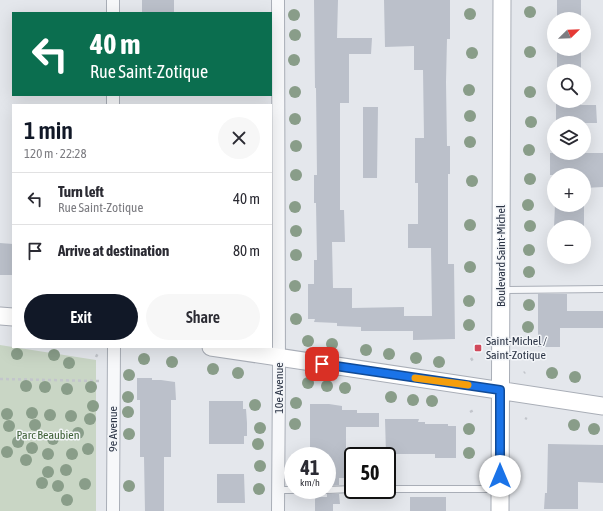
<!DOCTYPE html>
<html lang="en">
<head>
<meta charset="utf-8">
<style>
	:root { --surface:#fff; --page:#f7f7f7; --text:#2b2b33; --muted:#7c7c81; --line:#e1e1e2; --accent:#111827 }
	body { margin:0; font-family:"Asap Condensed",sans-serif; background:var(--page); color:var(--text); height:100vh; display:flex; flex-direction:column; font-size:15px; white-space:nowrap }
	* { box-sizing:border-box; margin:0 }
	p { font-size:13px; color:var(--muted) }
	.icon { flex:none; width:22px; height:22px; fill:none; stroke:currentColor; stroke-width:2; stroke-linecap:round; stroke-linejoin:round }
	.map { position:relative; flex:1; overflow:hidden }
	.panel { position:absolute; left:12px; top:104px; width:260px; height:244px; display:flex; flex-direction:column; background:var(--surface); border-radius:0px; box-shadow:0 4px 16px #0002 }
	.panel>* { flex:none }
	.top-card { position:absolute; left:12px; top:12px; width:260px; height:84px; border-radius:0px; box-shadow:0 4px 16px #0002; background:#0b6e4f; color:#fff; overflow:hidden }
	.needle { width:26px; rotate:67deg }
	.fabs { position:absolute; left:547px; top:12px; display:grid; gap:8px }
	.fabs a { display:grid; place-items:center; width:44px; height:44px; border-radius:50%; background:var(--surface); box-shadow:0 4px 16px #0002; font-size:20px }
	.speed { position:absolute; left:284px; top:447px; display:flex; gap:8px; font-size:20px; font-weight:700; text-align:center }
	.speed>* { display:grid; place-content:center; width:52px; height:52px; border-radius:50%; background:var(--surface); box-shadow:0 4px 16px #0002; line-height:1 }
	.speed small { font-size:10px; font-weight:400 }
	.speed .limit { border:2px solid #111; border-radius:6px; background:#fff; color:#111 }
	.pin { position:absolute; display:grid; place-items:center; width:34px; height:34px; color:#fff; margin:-17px; border-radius:8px; box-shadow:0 2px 6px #0006 }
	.me { position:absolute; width:44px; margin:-22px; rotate:0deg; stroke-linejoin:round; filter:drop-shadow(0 0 3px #0008) }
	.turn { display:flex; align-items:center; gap:14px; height:84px; padding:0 12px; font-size:18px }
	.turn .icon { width:52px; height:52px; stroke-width:2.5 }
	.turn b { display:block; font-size:28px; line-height:34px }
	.round { display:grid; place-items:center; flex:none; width:42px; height:42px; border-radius:21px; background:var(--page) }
	.head { display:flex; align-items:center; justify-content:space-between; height:68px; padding:0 12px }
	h1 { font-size:24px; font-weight:600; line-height:30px; color:var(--accent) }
	.action { display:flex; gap:8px; margin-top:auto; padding:8px 12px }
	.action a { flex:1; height:46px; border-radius:24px; background:var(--accent); color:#fff; font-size:16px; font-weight:600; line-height:46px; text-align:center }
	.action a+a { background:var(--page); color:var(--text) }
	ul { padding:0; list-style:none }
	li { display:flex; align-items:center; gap:12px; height:52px; padding:0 12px; border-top:1px solid var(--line) }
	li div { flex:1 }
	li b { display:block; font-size:15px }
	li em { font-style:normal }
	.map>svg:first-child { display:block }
	.green { fill:#c9d6c5 }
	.building { fill:#bbc0ca }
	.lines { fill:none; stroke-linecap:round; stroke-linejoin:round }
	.lane-casing { stroke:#a9aeb7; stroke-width:8 }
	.street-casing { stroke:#a9aeb7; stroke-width:14 }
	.secondary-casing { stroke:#a9aeb7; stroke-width:19 }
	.path { stroke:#c2c5cb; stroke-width:2.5; stroke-dasharray:3 3; stroke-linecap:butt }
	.lane { stroke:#f7f8fa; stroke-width:6 }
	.street { stroke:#f7f8fa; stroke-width:12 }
	.secondary { stroke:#fff; stroke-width:17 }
	.tree { fill:#899d89 }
	.route-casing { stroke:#114b97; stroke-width:10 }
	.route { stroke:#1a73e8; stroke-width:7 }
	.slow { stroke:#f59e0b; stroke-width:7 }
	.poi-dot { fill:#d1495b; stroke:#f4f6f9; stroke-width:1.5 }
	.labels { text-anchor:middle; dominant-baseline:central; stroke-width:3; stroke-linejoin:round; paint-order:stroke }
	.street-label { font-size:12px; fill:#2b3445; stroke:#f4f6f9 }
	.poi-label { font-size:12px; fill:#2b3445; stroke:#f4f6f9; text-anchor:start }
	.park-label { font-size:12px; fill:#3f6138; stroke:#f4f6f9 }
</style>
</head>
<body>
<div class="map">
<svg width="603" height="511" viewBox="0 0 603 511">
	<rect width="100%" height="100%" fill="#e4e7ec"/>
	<path class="green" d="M 0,345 L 96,360 L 96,511 L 0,511 Z"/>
	<path class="building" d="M 142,0 L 174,0 L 174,13 L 142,13 Z
		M 314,0 L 338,0 L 337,38 L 372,38 L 371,54 L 349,54 L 349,103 L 340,103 L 340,210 L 344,210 L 345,242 L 332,242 L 333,288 L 352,288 L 352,308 L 404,307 L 404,316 L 432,316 L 431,248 L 408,248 L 408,224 L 418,224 L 418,183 L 415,183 L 415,138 L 424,138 L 423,70 L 414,70 L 414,46 L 385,47 L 384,0 L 450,0 L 450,39 L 447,39 L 446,82 L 447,146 L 450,146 L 450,174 L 448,174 L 448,264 L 454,264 L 455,339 L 413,340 L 413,331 L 361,331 L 361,327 L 337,326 L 337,323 L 314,322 L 315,319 L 308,319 L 308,284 L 314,284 L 314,260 L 317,260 L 316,203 L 314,203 L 314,175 L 317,175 L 316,88 L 315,88 Z
		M 557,0 L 581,0 L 581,19 L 557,19 Z
		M 557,49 L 581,49 L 581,71 L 557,71 Z
		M 556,101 L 581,101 L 581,105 L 596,105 L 597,123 L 556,123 Z
		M 363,107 L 378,107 L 377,178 L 363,178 Z
		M 550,153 L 603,153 L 603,187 L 584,188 L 584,175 L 550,175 Z
		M 555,205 L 584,205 L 584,227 L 554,227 Z
		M 0,243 L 13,244 L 13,275 L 0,275 Z
		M 538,294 L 567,294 L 567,311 L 603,311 L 603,328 L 560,328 L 560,347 L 538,347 Z
		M 137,378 L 152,378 L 152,380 L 161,380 L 175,382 L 176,400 L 171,400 L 171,457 L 164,457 L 164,511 L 145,511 L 144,457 L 140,457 L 140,400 L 137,400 Z
		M 209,401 L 243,401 L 243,409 L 246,409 L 247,423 L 247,436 L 244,436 L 244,444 L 209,444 Z
		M 310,404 L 329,404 L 342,406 L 342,410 L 357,410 L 357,413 L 379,413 L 379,427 L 346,427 L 346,478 L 339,478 L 339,485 L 327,486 L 327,456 L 311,456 L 311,450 L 310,450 Z
		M 385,419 L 419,419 L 418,422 L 425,422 L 425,424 L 448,424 L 448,426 L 456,426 L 456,458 L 435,458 L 435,454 L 386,454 Z
		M 548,444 L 603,445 L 603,483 L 578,482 L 578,509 L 544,509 L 545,493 L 547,493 Z
		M 217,474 L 244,474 L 245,503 L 217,503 Z
		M 327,494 L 339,494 L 340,504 L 333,504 L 333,511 L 315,511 L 315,497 L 327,497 Z
		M 410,497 L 446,497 L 446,511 L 410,511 Z"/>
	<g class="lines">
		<defs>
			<path id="lane" d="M 503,290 L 603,289
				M 387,489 L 499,489
				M 278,490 L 293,490
				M 327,490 L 353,489"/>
			<path id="street" d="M 113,0 L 113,13
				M 278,0 L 279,374 L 278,511
				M 113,95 L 113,105
				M 113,511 L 114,347"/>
			<path id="secondary" d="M 0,316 L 13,317
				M 211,347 L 603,406
				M 500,511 L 502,0"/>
		</defs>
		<use href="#lane" class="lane-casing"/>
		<use href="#street" class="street-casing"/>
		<use href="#secondary" class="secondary-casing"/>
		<path class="path" d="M 96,357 L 98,353
			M 471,358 L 474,363
			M 524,373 L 525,372
			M 0,379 L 99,381
			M 470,412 L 474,410
			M 525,418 L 527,419"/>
		<use href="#lane" class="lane"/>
		<use href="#street" class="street"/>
		<use href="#secondary" class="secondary"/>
	</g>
	<g class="tree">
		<circle cx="530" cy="12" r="6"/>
		<circle cx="470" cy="14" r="6"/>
		<circle cx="294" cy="15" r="6"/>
		<circle cx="295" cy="35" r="6"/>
		<circle cx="530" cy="52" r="6"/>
		<circle cx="472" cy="53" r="6"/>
		<circle cx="294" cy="60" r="6"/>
		<circle cx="469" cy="90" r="6"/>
		<circle cx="295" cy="92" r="6"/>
		<circle cx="530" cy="92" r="6"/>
		<circle cx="470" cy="116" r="6"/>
		<circle cx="295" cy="119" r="6"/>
		<circle cx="531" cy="122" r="6"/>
		<circle cx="470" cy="142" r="6"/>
		<circle cx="296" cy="146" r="6"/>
		<circle cx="529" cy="150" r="6"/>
		<circle cx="296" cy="175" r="6"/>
		<circle cx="530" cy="179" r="6"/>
		<circle cx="472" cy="181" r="6"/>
		<circle cx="528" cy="205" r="6"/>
		<circle cx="295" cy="207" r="6"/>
		<circle cx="470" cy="225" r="6"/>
		<circle cx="530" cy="226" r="6"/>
		<circle cx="296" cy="231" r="6"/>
		<circle cx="529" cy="250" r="6"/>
		<circle cx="296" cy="255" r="6"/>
		<circle cx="470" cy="267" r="6"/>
		<circle cx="529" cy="272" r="6"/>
		<circle cx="295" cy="286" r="6"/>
		<circle cx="469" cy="301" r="6"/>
		<circle cx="529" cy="305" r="6"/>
		<circle cx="296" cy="319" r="6"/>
		<circle cx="469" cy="325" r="6"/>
		<circle cx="528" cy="327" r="6"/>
		<circle cx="308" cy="341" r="6"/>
		<circle cx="332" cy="344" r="6"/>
		<circle cx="366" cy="350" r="6"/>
		<circle cx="17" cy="354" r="6"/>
		<circle cx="389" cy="354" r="6"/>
		<circle cx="54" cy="355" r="6"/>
		<circle cx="416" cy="358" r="6"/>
		<circle cx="144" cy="359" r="6"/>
		<circle cx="172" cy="362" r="6"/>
		<circle cx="439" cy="362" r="6"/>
		<circle cx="69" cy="363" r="6"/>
		<circle cx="213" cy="369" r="6"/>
		<circle cx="238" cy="373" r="6"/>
		<circle cx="552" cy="373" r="6"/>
		<circle cx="129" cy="375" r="6"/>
		<circle cx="575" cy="377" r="6"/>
		<circle cx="308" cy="383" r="6"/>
		<circle cx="26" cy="386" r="6"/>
		<circle cx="327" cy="386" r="6"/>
		<circle cx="45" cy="387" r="6"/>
		<circle cx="91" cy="387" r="6"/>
		<circle cx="345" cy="388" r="6"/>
		<circle cx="67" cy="389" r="6"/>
		<circle cx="128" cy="397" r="6"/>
		<circle cx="391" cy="397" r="6"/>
		<circle cx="413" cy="400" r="6"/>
		<circle cx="432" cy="401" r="6"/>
		<circle cx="296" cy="403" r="6"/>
		<circle cx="255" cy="405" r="6"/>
		<circle cx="93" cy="406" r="6"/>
		<circle cx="128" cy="412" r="6"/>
		<circle cx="32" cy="413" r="6"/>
		<circle cx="7" cy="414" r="6"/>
		<circle cx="50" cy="415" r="6"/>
		<circle cx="71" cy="416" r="6"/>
		<circle cx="90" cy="419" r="6"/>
		<circle cx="295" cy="424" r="6"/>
		<circle cx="35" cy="425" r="6"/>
		<circle cx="574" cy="425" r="6"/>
		<circle cx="9" cy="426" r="6"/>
		<circle cx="260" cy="428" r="6"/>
		<circle cx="469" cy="429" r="6"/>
		<circle cx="594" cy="429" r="6"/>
		<circle cx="78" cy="433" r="6"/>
		<circle cx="129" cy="434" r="6"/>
		<circle cx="53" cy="439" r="6"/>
		<circle cx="18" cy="442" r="6"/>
		<circle cx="258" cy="444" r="6"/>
		<circle cx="32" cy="448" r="6"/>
		<circle cx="88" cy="449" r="6"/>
		<circle cx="7" cy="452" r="6"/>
		<circle cx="469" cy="453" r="6"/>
		<circle cx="48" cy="454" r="6"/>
		<circle cx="72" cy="454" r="6"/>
		<circle cx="26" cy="460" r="6"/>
		<circle cx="260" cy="466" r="6"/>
		<circle cx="66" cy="470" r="6"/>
		<circle cx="48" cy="472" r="6"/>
		<circle cx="42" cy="483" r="6"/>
		<circle cx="85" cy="484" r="6"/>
		<circle cx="58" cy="486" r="6"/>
		<circle cx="129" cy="486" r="6"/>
		<circle cx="259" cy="489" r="6"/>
		<circle cx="67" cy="500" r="6"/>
	</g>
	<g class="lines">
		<defs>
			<path id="route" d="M 322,364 L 500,390 L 500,476"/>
		</defs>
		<use href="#route" class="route-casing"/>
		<use href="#route" class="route"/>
		<path class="slow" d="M 415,378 L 468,385"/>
	</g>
	<rect class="poi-dot" x="474" y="344" width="8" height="8" rx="2"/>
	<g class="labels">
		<g class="street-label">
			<text transform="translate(501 256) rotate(-90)">Boulevard Saint-Michel</text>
			<text transform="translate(279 388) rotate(-90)">10e Avenue</text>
			<text transform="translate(113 429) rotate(-90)">9e Avenue</text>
		</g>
		<g class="poi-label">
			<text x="486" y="341">Saint-Michel /<tspan x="486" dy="14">Saint-Zotique</tspan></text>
		</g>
		<g class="park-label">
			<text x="48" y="435">Parc Beaubien</text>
		</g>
	</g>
</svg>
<div class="fabs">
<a><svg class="needle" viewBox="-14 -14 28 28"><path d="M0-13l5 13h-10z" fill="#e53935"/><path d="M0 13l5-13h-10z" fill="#7c7c81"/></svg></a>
<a><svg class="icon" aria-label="search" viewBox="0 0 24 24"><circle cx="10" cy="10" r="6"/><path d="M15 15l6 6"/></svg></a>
<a><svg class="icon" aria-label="layers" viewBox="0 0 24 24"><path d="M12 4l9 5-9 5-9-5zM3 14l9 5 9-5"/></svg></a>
<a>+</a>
<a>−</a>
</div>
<div class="speed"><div>41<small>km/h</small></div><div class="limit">50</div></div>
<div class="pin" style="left:322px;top:364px;background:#d93025"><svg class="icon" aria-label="arrive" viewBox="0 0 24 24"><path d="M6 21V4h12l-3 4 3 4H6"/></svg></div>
<svg class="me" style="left:500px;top:476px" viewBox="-20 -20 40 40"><circle r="19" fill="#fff"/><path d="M0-13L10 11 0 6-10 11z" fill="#1a73e8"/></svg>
<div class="top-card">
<div class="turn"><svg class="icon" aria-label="left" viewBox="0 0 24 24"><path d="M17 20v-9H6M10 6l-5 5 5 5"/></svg><div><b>40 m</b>Rue Saint-Zotique</div></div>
</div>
<section class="panel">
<div class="head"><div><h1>1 min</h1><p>120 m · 22:28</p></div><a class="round"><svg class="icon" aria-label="close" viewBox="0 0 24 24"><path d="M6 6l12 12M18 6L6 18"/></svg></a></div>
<ul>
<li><svg class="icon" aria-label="left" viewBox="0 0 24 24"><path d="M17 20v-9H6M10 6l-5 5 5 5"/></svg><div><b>Turn left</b><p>Rue Saint-Zotique</p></div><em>40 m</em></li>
<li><svg class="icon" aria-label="arrive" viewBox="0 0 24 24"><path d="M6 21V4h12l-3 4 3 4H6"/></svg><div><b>Arrive at destination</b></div><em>80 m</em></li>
</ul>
<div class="action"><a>Exit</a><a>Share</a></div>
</section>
</div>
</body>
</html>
